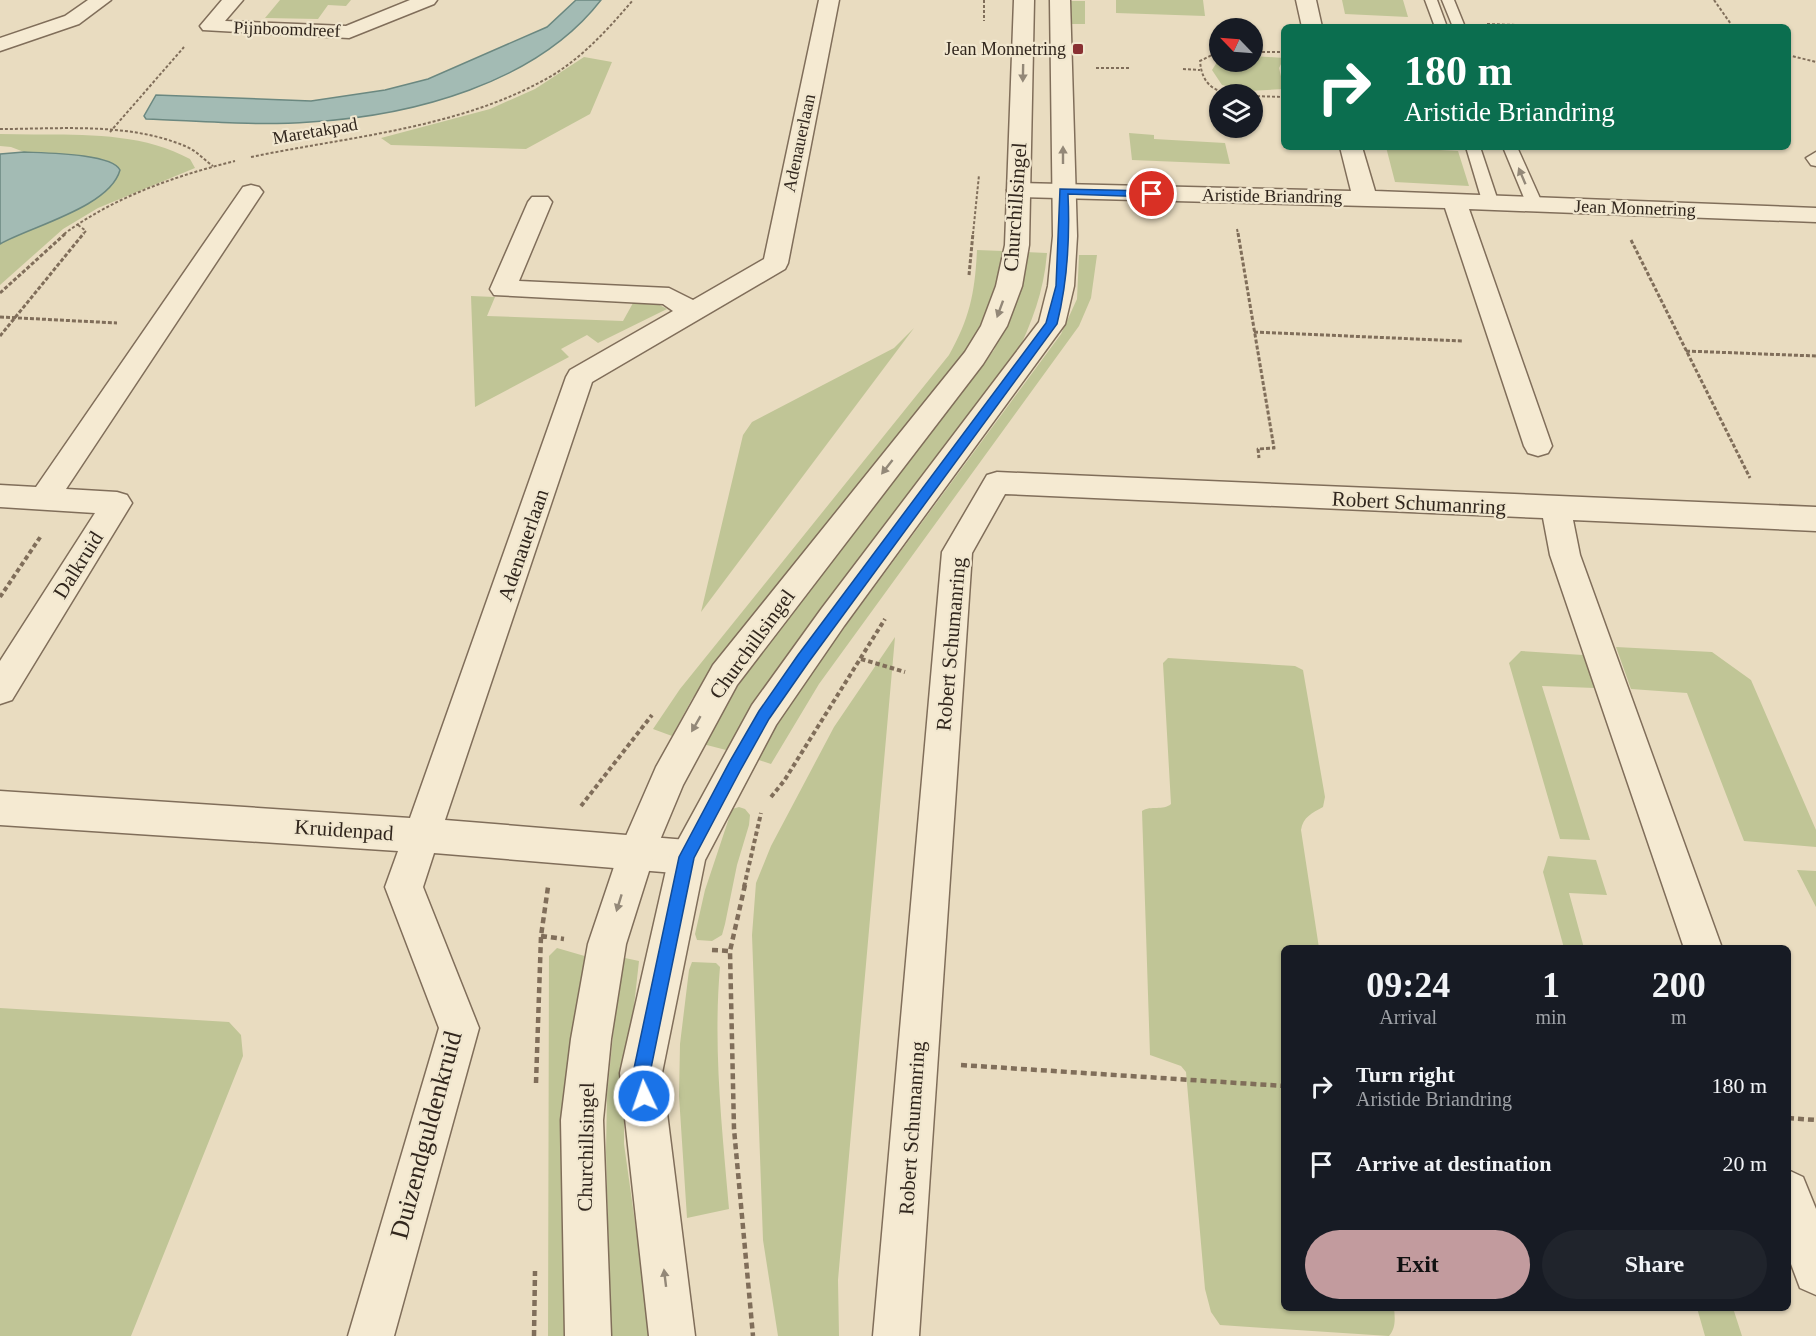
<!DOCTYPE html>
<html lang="en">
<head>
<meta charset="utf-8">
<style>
	:root { --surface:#171b24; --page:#20242c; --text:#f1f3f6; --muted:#9ea1a6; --accent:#c29b9e }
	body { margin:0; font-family:Georgia,serif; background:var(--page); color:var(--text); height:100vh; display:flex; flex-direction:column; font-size:22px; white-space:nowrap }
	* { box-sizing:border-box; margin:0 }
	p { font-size:20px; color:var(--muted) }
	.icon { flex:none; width:33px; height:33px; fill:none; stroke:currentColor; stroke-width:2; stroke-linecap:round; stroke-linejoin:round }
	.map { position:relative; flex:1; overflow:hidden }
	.drawer { position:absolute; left:1281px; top:945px; width:510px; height:366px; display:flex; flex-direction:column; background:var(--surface); border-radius:9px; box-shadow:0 2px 4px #0004 }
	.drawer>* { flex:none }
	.hud { position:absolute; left:1281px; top:24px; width:510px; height:126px; border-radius:9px; box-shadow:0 2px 4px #0004; background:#0b6e4f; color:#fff; overflow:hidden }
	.needle { width:39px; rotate:295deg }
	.fabs { position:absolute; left:1209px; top:18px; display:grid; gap:12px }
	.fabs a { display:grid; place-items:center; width:54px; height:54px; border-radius:50%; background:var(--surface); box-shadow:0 2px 4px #0004; font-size:30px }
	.pin { position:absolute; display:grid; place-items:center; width:51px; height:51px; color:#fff; margin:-26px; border:3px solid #fff; border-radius:50%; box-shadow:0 2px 6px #0007 }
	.me { position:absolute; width:66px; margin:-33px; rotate:357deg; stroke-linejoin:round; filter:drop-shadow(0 0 4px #0008) }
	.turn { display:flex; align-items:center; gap:21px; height:126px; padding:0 24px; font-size:27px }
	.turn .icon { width:78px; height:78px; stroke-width:2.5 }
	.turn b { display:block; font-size:42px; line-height:51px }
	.eta { display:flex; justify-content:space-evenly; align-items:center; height:102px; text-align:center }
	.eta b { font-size:36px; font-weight:600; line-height:42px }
	.cta { display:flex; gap:12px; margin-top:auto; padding:12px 24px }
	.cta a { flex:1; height:69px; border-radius:36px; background:var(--accent); color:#111; font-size:24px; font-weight:600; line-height:69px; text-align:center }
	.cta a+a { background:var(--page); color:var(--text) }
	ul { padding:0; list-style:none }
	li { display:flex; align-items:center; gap:18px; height:78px; padding:0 24px }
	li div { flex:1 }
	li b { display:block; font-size:22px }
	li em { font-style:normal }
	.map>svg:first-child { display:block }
	.green { fill:#c0c596 }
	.water { fill:#a3bbb4; stroke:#6b8880; stroke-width:1.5 }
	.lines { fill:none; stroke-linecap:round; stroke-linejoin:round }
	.service-casing { stroke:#806e5a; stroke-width:3 }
	.minor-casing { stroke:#806e5a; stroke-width:3 }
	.tertiary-casing { stroke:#806e5a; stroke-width:3 }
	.path-far3 { stroke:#806e5a; stroke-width:2; stroke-dasharray:3 2; stroke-linecap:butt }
	.path-far2 { stroke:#806e5a; stroke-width:3; stroke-dasharray:4 2; stroke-linecap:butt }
	.path-far1 { stroke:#806e5a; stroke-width:4; stroke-dasharray:4.5 3; stroke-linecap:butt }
	.path { stroke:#806e5a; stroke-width:4.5; stroke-dasharray:6 4; stroke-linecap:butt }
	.service { fill:#f5ead2; fill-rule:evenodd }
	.minor { fill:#f5ead2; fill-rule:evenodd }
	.tertiary { fill:#f5ead2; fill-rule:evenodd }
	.oneway { fill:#938878 }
	.route { fill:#1a73e8; stroke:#114b97; stroke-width:1.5 }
	.poi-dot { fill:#893032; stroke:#f1e7cf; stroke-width:2 }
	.labels { text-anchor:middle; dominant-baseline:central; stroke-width:4.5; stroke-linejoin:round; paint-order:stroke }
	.far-street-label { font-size:18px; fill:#31261d; stroke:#f1e7cf }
	.far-poi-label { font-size:18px; fill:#31261d; stroke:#f1e7cf; text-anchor:end }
	.street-label { font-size:21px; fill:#31261d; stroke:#f1e7cf }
	.near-street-label { font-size:26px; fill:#31261d; stroke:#f1e7cf }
</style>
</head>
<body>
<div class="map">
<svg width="1816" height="1336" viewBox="0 0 1816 1336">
	<rect width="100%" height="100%" fill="#e9dcc0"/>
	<path class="green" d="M 280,0 L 351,0 L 346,6 L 328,5 L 318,19 L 265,18 Z
		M 1116,0 L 1203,0 L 1205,16 L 1116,13 Z
		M 1342,0 L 1403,0 L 1408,17 L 1345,14 Z
		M 1066,1 L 1085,1 L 1085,24 L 1068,24 Z
		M 1253,56 L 1284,58 L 1279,68 L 1284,89 L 1248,91 L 1222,85 L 1212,70 L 1219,59 L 1220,62 L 1252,62 Z
		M 584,57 L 612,62 L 590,114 L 526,149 L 391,145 L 381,138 L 490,109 L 535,89 Z
		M 1129,133 L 1154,135 L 1154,139 L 1225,143 L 1230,164 L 1132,160 Z
		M 0,134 C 62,136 134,128 190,159 L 195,168 L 98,208 L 63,229 L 0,285 L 0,244 L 103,194 L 118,176 L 109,162 L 75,155 L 24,152 L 11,147 L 0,146 Z
		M 1386,147 L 1458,151 L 1469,186 L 1395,182 Z
		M 977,250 L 1003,251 L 998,282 L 974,341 L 725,655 L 692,699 L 672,736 L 653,729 L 680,689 L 949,355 C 970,318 975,292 977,250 Z
		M 1025,252 L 1047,253 C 1044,291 1032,322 1016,356 L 754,705 L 726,750 L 699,743 L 760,654 L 994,350 L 1015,304 Z
		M 1079,255 L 1097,255 L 1091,298 L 1079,326 L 819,684 L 771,764 L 756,759 L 788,704 L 1061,334 L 1077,299 Z
		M 471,296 L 495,297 L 487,316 L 623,321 L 633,303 L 654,302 L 667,309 L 598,343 L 587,335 L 561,349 L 569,357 L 475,407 Z
		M 914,328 L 701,612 L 743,435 L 752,422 L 894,348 Z
		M 895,637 L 838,1280 L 839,1336 L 778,1336 L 763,1240 L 752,935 L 756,883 L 771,846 L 834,727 Z
		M 1616,647 L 1712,652 L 1751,680 L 1816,830 L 1816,847 L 1744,841 L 1687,693 L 1631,689 Z
		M 1521,651 L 1583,655 L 1595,688 L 1542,686 L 1590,840 L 1560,839 L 1509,663 Z
		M 1168,658 L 1295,666 L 1303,670 L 1325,797 L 1323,807 C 1312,813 1303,817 1301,830 L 1319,948 L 1284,948 L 1284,1308 L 1394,1308 C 1395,1318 1396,1328 1389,1336 L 1220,1325 L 1211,1312 L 1205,1289 L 1186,1072 L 1181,1066 L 1150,1055 L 1142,811 C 1151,805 1163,811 1171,804 L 1163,663 Z
		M 739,807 L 745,809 L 750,815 L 749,825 L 737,865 L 725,924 L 722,935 L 712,941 L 697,940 L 695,934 L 705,890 L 732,809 Z
		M 1548,856 L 1596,860 L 1607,895 L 1569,893 L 1584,948 L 1564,948 L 1543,872 Z
		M 1797,870 L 1816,871 L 1816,908 L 1816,907 Z
		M 557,948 L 588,957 L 568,1336 L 548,1336 L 549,956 Z
		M 625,958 L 639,961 L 624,1096 L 624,1144 L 651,1336 L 611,1336 L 606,1152 L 607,1095 L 619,976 Z
		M 692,962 L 716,963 L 720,967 C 713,1048 722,1128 729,1209 L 687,1218 L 679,1096 L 680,1044 L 689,970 Z
		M 0,1008 L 229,1022 L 241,1035 L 243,1056 L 131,1336 L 0,1336 Z
		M 1697,1308 L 1733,1308 L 1742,1336 L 1705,1336 Z"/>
	<path class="water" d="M 576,0 L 601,0 C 536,84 411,116 310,122 C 255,126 200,121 146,119 L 144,116 L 156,95 L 311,101 L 385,90 L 428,79 L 547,27 Z
		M 24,152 C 42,153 112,153 120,170 C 110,207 32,226 0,244 L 0,154 Z"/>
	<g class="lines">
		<defs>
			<path id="service" d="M 1425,0 L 1437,0 L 1447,27 L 1435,27 Z
				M 1442,0 L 1454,0 L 1465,27 L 1453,27 Z
				M 1466,147 L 1480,147 L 1499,204 L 1496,207 L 1486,207 L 1483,204 Z
				M 1503,147 L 1517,147 L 1543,205 L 1540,208 L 1530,208 L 1527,205 Z
				M 1816,152 L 1816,166 L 1811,165 L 1806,158 Z"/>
			<path id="minor" d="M 88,0 L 111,0 L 79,24 L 0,51 L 0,38 L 65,16 Z
				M 222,0 L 243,0 L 225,21 L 346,26 L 410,0 L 437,0 L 434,4 L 349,38 L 203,30 L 200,26 Z
				M 819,0 L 839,0 L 788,263 L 785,269 L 592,382 L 445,820 L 687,840 L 700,845 L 705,857 L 700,869 L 687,874 L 434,853 L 423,887 L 479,1028 L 394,1336 L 348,1336 L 439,1028 L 385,887 L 398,851 L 0,825 L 0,791 L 410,818 L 566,377 L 570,370 L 673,311 L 663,304 L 494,295 L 490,289 L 528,202 L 532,197 L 548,197 L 552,202 L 519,281 L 669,288 L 693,300 L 764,259 Z
				M 1296,0 L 1316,0 L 1322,27 L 1302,27 Z
				M 1340,147 L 1362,147 L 1375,191 L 1816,208 L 1816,222 L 1469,209 L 1552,446 L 1548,453 L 1538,456 L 1528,453 L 1524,446 L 1445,208 L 1019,197 L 1011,195 L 1007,190 L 1011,185 L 1019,183 L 1351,191 Z
				M 251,185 L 259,187 L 263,192 L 66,489 L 117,492 L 127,495 L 132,503 L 12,700 L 0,704 L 0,661 L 95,513 L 0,507 L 0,485 L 36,487 L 243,187 Z
				M 997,472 L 1816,507 L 1816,531 L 1573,520 L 1580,555 L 1722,948 L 1684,948 L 1550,555 L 1543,518 L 1005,494 L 972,553 L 919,1336 L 873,1336 L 942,552 L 987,475 Z
				M 1788,1170 L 1803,1177 L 1816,1209 L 1816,1295 L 1800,1288 L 1788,1256 Z"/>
			<path id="tertiary" d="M 1014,0 L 1034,0 L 1029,245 L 1022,286 L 1007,326 L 983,364 L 737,685 L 683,785 L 655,852 L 626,944 L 611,1039 L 603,1120 L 611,1336 L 565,1336 L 561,1120 L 571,1039 L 588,944 L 619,852 L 656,767 L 713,665 L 965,352 L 981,326 L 996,286 L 1005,245 Z
				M 1050,0 L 1070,0 L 1077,236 L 1074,286 L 1065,324 L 844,626 L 776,725 L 705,860 L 662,1073 L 695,1336 L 649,1336 L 620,1073 L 669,857 L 752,705 L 822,608 L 1039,322 L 1048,286 L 1053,236 Z"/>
		</defs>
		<use href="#service" class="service-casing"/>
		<use href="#minor" class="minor-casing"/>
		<use href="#tertiary" class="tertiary-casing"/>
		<path class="path-far3" d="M 984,0 L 984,21
			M 1714,0 L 1733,27
			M 1487,24 L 1573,27
			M 1220,51 L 1200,61 C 1202,84 1213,92 1235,94
			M 1252,52 L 1284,52
			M 1788,55 L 1816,62
			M 1096,68 L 1129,68
			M 1183,69 L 1200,70
			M 1252,96 L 1284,97
			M 0,129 C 60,129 131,122 187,147 C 197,151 204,160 213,166
			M 110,132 L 184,47
			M 251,157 C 352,136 463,128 553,75 C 585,55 609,28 633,0
			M 78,225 L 86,231 L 83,234
			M 1237,229 L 1238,234
			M 64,234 C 114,197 175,176 235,161
			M 973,234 L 979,175"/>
		<path class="path-far2" d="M 1238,233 L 1274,448 L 1258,449 L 1259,458
			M 1631,240 L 1750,478
			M 969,275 L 973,233
			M 0,293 L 66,233
			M 0,317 L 117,323
			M 1254,332 L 1463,341
			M 0,336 L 84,233
			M 1686,351 L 1816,356"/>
		<path class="path-far1" d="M 0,597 L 41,536
			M 861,659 L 905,672
			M 771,797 L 784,781 L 885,619
			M 581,806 L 652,715
			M 744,887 L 761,813"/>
		<path class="path" d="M 745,885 L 730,951 L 734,1129 L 753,1336
			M 541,936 L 564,939
			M 712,950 L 730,951
			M 961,1065 L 1284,1086
			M 536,1083 L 541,936 L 548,887
			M 1788,1118 L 1816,1120
			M 534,1336 L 535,1271"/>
		<use href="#service" class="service"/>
		<use href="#minor" class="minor"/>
		<use href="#tertiary" class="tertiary"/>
	</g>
	<defs><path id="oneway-solid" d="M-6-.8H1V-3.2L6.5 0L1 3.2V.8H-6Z" transform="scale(1.5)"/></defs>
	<g class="oneway">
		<use href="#oneway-solid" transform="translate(1023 73) rotate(91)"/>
		<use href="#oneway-solid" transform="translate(1063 155) rotate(-90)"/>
		<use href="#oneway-solid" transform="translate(1522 176) rotate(-113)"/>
		<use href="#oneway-solid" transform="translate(1000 309) rotate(110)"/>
		<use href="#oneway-solid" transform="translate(887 467) rotate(128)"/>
		<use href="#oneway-solid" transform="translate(696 724) rotate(120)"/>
		<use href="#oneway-solid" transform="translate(619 903) rotate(107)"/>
		<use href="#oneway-solid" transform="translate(665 1278) rotate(-97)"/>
	</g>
	<path class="route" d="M 1060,189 L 1152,191 L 1157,194 L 1152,197 L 1068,194 C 1070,239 1068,280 1057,324 L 808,663 L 769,719 L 740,771 L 694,858 L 650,1073 L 653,1096 L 650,1103 L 644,1105 L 638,1103 L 633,1073 L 679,857 L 730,761 L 759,711 L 798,655 L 1046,323 L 1056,286 Z"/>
	<rect class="poi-dot" x="1072" y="43" width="12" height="12" rx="3"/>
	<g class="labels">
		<g class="far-street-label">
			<text transform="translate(287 29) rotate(2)">Pijnboomdreef</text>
			<text transform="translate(315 131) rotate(-10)">Maretakpad</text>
			<text transform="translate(799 143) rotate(-78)">Adenauerlaan</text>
			<text transform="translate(1272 196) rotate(1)">Aristide Briandring</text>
			<text transform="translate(1635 208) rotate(2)">Jean Monnetring</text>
		</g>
		<g class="far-poi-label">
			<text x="1066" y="49">Jean Monnetring</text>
		</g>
		<g class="street-label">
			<text transform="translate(1015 207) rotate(-86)">Churchillsingel</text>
			<text transform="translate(1419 503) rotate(3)">Robert Schumanring</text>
			<text transform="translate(523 545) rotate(-71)">Adenauerlaan</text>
			<text transform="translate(78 565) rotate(-58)">Dalkruid</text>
			<text transform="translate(752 644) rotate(-54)">Churchillsingel</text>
			<text transform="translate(951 644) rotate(-85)">Robert Schumanring</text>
			<text transform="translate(344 830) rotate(4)">Kruidenpad</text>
			<text transform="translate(912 1128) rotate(-86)">Robert Schumanring</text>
			<text transform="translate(586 1147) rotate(-89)">Churchillsingel</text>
		</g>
		<g class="near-street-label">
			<text transform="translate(426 1135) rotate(-75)">Duizendguldenkruid</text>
		</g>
	</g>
</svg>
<div class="fabs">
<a><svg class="needle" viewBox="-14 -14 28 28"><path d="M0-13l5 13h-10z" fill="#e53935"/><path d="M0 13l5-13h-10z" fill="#9ea1a6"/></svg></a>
<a><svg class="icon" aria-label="layers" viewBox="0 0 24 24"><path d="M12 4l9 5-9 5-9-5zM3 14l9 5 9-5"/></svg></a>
</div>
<div class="pin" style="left:1152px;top:194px;background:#d93025"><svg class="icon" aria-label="arrive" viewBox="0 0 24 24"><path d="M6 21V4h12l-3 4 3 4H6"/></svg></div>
<svg class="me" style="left:644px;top:1096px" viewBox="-20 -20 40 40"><circle r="17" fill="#1a73e8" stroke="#fff" stroke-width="3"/><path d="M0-11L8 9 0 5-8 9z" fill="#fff"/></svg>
<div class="hud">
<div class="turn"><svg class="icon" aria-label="right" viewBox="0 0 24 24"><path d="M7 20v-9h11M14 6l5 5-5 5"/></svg><div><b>180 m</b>Aristide Briandring</div></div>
</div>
<section class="drawer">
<div class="eta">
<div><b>09:24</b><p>Arrival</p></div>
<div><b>1</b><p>min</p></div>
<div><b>200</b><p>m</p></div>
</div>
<ul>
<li><svg class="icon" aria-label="right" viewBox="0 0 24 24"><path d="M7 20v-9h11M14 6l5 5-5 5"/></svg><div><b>Turn right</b><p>Aristide Briandring</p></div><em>180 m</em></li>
<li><svg class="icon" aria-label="arrive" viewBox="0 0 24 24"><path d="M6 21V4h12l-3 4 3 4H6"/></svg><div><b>Arrive at destination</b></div><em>20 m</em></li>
</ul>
<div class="cta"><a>Exit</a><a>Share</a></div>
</section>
</div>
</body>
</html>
